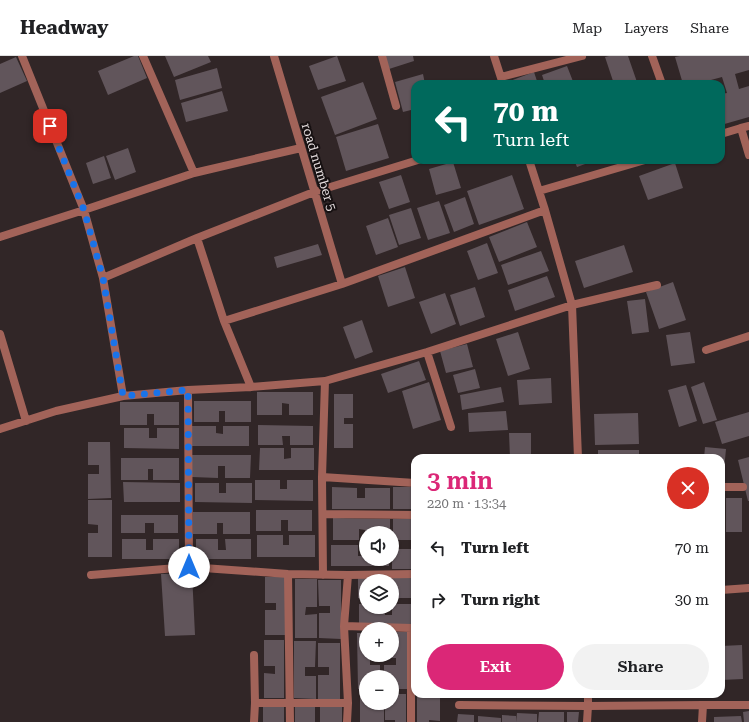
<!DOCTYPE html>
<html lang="en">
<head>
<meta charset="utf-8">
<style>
	:root { --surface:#fff; --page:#f2f2f2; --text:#202124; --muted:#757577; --line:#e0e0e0; --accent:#db2777 }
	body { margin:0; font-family:"Roboto Serif",serif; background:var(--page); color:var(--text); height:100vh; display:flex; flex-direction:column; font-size:15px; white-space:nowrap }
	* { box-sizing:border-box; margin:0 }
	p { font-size:13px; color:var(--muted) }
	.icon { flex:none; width:22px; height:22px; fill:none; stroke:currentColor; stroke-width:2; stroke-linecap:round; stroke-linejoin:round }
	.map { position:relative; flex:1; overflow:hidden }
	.sheet { position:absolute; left:411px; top:398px; width:314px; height:244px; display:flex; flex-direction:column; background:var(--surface); border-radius:12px; box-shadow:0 1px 3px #0004 }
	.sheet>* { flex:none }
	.banner { position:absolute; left:411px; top:24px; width:314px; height:84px; border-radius:12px; box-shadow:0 1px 3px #0004; background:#00695c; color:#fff; overflow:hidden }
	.tools { position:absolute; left:359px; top:470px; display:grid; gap:8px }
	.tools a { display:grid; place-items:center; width:40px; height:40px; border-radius:50%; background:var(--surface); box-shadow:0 1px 3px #0004; font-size:20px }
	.pin { position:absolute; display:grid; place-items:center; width:34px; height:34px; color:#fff; margin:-17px; border-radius:8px; box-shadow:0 2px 6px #0006 }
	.me { position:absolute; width:44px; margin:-22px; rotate:0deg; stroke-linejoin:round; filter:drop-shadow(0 0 3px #0008) }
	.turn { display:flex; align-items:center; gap:14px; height:84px; padding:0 16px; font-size:18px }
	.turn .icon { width:52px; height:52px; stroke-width:2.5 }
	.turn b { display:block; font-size:28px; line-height:34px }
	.round { display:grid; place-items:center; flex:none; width:42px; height:42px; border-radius:21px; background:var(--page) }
	.summary { display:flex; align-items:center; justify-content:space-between; height:68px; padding:0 16px }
	h1 { font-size:24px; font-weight:600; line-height:30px; color:var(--accent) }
	.action { display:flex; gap:8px; margin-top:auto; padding:8px 16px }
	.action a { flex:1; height:46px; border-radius:24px; background:var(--accent); color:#fff; font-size:16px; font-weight:600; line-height:46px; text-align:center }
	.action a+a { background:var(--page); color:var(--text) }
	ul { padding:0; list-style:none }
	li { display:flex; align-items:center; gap:12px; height:52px; padding:0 16px }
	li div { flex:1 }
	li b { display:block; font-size:15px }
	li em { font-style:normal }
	header { display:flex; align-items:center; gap:24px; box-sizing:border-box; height:56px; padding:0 20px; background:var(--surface); border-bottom:1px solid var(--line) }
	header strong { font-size:19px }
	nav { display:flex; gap:22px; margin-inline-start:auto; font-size:14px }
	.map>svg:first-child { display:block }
	.building { fill:#61555b }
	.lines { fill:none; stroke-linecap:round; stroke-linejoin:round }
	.street { stroke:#a26359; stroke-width:8 }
	.route { stroke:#1a73e8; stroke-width:7; stroke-dasharray:0 12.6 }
	.labels { text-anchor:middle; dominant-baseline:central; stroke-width:4; stroke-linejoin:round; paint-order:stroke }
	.street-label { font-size:13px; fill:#e5ddde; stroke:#161011 }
</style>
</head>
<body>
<header>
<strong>Headway</strong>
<nav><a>Map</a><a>Layers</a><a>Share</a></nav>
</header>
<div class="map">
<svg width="749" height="666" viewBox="0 0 749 666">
	<rect width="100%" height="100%" fill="#312627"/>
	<path class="building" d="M 134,0 L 138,0 L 147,22 L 108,39 L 98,15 Z
		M 165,0 L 208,0 L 211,6 L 174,21 Z
		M 337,0 L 346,25 L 318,34 L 309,10 Z
		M 384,0 L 413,0 L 414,5 L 389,13 Z
		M 609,0 L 628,0 L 637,26 L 629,28 L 614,28 L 605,1 Z
		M 680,0 L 749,0 L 749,14 L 735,18 L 739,33 L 749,30 L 749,61 L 721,69 L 721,38 L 727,37 L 722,21 L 711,24 L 712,28 L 683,28 L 675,1 Z
		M 16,1 L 27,25 L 0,37 L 0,8 Z
		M 567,10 L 574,28 L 545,28 L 542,19 Z
		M 217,12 L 222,32 L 180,44 L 175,24 Z
		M 534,16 L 538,28 L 511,28 L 510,25 Z
		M 423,18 L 425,28 L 415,28 L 415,53 L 403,56 L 395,26 Z
		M 363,26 L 377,63 L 335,79 L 321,41 Z
		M 222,35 L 228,55 L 186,66 L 181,47 Z
		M 378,68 L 389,102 L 346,115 L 336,81 Z
		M 128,92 L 136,116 L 115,124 L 106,100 Z
		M 104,100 L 111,122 L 93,128 L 86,107 Z
		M 574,104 L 596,104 L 577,111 Z
		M 453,106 L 461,132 L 436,139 L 429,113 Z
		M 675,107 L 683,132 L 648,144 L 639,120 Z
		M 401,119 L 410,146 L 389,153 L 379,126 Z
		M 512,119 L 524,153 L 479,169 L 467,135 Z
		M 465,141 L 474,168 L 454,176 L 444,149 Z
		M 439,145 L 450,177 L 428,184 L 417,152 Z
		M 411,152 L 421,182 L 399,189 L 389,159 Z
		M 388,162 L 398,191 L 376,199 L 366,170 Z
		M 527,166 L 537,191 L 499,206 L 489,181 Z
		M 487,187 L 498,217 L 478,224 L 467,195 Z
		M 318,188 L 322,199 L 277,212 L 274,201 Z
		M 624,189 L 633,216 L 584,232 L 575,205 Z
		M 541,195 L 549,215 L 508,229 L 501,209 Z
		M 405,211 L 415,242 L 388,251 L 378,220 Z
		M 547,220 L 555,241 L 515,255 L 508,234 Z
		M 673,226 L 686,264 L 659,273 L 646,236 Z
		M 475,231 L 485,261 L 460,270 L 450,239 Z
		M 445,237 L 456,268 L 431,278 L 419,246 Z
		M 645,243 L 649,276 L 632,278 L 627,245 Z
		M 362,264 L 373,296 L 355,303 L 343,271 Z
		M 518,276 L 530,313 L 508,320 L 496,283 Z
		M 690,276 L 695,307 L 671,310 L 666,279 Z
		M 467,288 L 473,311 L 446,317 L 440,295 Z
		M 419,305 L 426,324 L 388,337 L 381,318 Z
		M 475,313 L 480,332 L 458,337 L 453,319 Z
		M 551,322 L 552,347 L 519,349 L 517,324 Z
		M 429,326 L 441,364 L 413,373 L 402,335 Z
		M 704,326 L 717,364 L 703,368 L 691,331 Z
		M 686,329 L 697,365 L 679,371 L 668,334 Z
		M 501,331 L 504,346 L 462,354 L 460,339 Z
		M 257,336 L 313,336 L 313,359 L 289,359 L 289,348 L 282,347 L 282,359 L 257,359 Z
		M 334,338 L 353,338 L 353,362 L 344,362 L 344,368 L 353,368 L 353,392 L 334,392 Z
		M 194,345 L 251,345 L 251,366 L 225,366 L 225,355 L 219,355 L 219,366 L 194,366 Z
		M 120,346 L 179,346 L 179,369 L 154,369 L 154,358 L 147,358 L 147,369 L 120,369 Z
		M 506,355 L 508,374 L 469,376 L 468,357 Z
		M 749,356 L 749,380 L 722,388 L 715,366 Z
		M 638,357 L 639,388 L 595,389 L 594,358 Z
		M 258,369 L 313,370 L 313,389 L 290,389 L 290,380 L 282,380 L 283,389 L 258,389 Z
		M 191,370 L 216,370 L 216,377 L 223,378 L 223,370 L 249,370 L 249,390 L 191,390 Z
		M 124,372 L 149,372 L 149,382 L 157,382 L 157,372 L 179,372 L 179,393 L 124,392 Z
		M 509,377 L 531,377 L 531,402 L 510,402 Z
		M 88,386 L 110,386 L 111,442 L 88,443 L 88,418 L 99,418 L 99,409 L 88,409 Z
		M 705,391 L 726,393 L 724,414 L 721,413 L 721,402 L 704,402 Z
		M 260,392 L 284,392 L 284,403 L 291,402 L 291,392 L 314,392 L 314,414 L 259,414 Z
		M 598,394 L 639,394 L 639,402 L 598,402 Z
		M 192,399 L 251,399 L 250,422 L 225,422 L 225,410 L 218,410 L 218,422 L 192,421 Z
		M 749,401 L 749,445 L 748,445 L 738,404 Z
		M 121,402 L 179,402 L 179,424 L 153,424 L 153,413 L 148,413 L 148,424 L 121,424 Z
		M 255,424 L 280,424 L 280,433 L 287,433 L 287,424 L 313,424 L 313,445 L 255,444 Z
		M 123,426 L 180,427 L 180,446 L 124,446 Z
		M 195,427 L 219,427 L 219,437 L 226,437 L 226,427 L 252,427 L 252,447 L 195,446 Z
		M 332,431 L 357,432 L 357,442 L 365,442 L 365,432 L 390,432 L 390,453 L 332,453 Z
		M 393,431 L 415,431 L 415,453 L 393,453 Z
		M 726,442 L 742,442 L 742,476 L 726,476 Z
		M 88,444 L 112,444 L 112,501 L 88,501 L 88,477 L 98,477 L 98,469 L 88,468 Z
		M 256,454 L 312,454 L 312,475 L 288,475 L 288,464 L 281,464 L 281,475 L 256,475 Z
		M 193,456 L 250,456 L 250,478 L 223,478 L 223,467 L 217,467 L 217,478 L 193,478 Z
		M 121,459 L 178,459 L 178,477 L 154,477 L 154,467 L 145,467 L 145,477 L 121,477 Z
		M 333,462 L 390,463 L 390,477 L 365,477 L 365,474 L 359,473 L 359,484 L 333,484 Z
		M 393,463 L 415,463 L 415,484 L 393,484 Z
		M 257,479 L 283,479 L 283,489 L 289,489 L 289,479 L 315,479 L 315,501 L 257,501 Z
		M 122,483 L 146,483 L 146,494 L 153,494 L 153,483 L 179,483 L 179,503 L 122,503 Z
		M 196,483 L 218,483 L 218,494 L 226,494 L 225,483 L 251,483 L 251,503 L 196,503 Z
		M 331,489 L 358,489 L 358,500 L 363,500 L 363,489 L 366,489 L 366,503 L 389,503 L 389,510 L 331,510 Z
		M 392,493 L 415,493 L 415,513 L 392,513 Z
		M 192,517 L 195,579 L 165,580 L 161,518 Z
		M 265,521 L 285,521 L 285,579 L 265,579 L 265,554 L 276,554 L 276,547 L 265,547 Z
		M 358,522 L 415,522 L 415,542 L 392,542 L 392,525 L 366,525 L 366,542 L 358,542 Z
		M 295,523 L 317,523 L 317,551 L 306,551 L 305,559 L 317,558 L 317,582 L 295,582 Z
		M 318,524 L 341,524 L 341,583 L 319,582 L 319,557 L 330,557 L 330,550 L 319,550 Z
		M 359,548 L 366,548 L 366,551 L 385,551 L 385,559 L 392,559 L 392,548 L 415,548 L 415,568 L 359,568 Z
		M 392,576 L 407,576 L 407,633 L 392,633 L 392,621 L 384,621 L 384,609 L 396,609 L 396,602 L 384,602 L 384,599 L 392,599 Z
		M 357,577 L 366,577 L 366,599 L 380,599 L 380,602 L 370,602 L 370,609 L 380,609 L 380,621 L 366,621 L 366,633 L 358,633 Z
		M 264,584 L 284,584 L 284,642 L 264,642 L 264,617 L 275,618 L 275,610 L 264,610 Z
		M 294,585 L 316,585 L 315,611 L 305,611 L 305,620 L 316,620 L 316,643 L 294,642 Z
		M 318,587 L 340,587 L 340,643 L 318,643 L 318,619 L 329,619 L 329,611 L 318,611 Z
		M 742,589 L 743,623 L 721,624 L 721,590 Z
		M 392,638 L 406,638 L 406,666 L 395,666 L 395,664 L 385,664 L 385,647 L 392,647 Z
		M 417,638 L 440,638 L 440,665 L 429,664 L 429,666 L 417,666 Z
		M 360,639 L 366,639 L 366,647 L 384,647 L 384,666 L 360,666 Z
		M 295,649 L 315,650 L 315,666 L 295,666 Z
		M 320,649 L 342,649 L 342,666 L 320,666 Z
		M 263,650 L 284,650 L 284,666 L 263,666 Z
		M 749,655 L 749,666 L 744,666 L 743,656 Z
		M 539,656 L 564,656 L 564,666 L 538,666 Z
		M 567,656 L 579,656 L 578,666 L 567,666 Z
		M 517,657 L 537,658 L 537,666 L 516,666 Z
		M 458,658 L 474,659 L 474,666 L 457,666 Z
		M 502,659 L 516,660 L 516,666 L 502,666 Z
		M 478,660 L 501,662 L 501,666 L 478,666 Z
		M 741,660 L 742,666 L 714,666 L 714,661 Z"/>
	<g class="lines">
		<path class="street" d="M 143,0 L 194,117
			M 274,0 L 342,228
			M 382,0 L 396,50
			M 494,0 L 503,28
			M 652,0 L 662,28
			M 501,21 L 582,0
			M 749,70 L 741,72 L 749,99
			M 721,78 L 741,72
			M 529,104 L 545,154 L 572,249 L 657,229
			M 539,135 L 645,104
			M 0,181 L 84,154 L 22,0
			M 197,182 L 314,136 L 418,104
			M 103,222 L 197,182 L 224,265 L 251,331
			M 224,265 L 342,228 L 545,154
			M 0,278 L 26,365
			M 706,294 L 749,280
			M 427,296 L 451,371
			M 325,325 L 427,296 L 572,249 L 578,402
			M 188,334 L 189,511
			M 123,340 L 103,222 L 84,154 L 194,117 L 301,92
			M 0,373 L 56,355 L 123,340 L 188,334 L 251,331 L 325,325 L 322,421 L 323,519
			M 322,421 L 415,427
			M 721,431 L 743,431
			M 323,458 L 415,459
			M 288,518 L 290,666
			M 91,519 L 189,511 L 288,518 L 348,519 L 344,570 L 348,647 L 347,666
			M 348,519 L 415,518
			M 721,534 L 749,532
			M 344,570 L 411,572 L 411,666
			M 254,599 L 255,647
			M 459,649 L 588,650 L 588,638
			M 703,649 L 749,649
			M 254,666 L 255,647 L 348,647
			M 587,666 L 588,650 L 703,649 L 702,666"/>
	</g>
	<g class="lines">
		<path class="route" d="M 50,70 L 84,154 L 103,222 L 123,340 L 188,334 L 189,511"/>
	</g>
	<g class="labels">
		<g class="street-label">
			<text transform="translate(319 111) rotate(73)">road number 5</text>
		</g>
	</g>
</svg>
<div class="tools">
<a><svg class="icon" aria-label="sound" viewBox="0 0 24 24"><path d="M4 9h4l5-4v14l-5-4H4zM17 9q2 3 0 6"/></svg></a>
<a><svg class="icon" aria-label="layers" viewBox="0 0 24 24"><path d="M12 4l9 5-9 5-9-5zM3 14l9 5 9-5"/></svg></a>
<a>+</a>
<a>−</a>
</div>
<div class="pin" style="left:50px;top:70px;background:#d93025"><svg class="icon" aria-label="arrive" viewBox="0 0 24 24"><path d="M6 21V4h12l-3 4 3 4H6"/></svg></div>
<svg class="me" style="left:189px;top:511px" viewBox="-20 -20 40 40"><circle r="19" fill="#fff"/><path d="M0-13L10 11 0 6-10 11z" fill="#1a73e8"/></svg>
<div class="banner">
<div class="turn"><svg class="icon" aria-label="left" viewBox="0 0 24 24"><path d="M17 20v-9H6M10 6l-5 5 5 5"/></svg><div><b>70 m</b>Turn left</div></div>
</div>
<section class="sheet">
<div class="summary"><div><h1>3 min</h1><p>220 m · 13:34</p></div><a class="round" style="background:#d93025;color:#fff"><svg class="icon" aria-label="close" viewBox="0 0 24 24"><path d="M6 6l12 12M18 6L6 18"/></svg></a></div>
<ul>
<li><svg class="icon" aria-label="left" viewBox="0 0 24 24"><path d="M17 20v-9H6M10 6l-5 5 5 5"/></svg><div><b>Turn left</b></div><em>70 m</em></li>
<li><svg class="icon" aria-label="right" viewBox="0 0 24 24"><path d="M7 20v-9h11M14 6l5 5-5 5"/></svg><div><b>Turn right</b></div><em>30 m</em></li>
</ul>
<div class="action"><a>Exit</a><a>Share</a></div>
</section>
</div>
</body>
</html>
